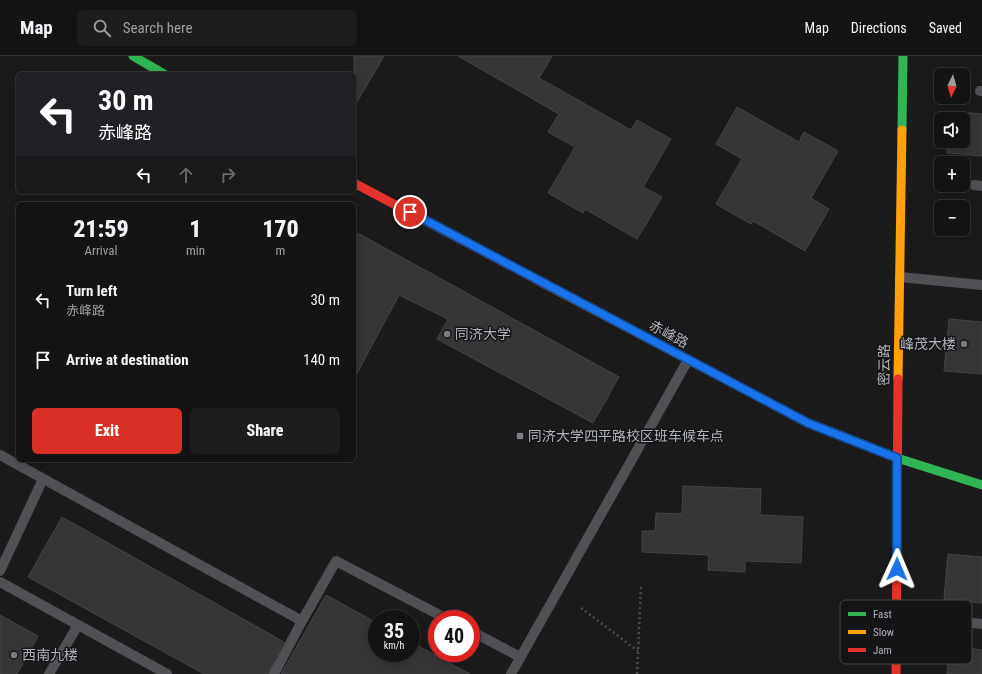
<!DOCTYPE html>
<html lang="en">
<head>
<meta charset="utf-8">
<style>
	:root { --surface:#141414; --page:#1d1d1d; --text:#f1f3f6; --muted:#9d9ea0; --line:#333334; --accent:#d93025 }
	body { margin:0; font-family:"Roboto Condensed","Noto Sans SC",sans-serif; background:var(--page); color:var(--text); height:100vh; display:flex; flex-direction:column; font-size:15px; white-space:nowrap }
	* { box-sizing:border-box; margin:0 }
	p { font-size:13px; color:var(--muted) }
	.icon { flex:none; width:22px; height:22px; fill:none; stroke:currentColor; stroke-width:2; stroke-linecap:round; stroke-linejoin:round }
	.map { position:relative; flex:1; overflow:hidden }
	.panel { position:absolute; left:16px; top:146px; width:340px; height:260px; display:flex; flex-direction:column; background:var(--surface); border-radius:6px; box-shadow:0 2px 10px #0003,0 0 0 1px var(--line) }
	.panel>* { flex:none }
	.hud { position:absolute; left:16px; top:16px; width:340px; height:122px; border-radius:6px; box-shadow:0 2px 10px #0003,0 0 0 1px var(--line); background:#202124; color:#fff; overflow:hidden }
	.needle { width:26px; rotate:185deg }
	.fabs { position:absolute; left:934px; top:12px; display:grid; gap:8px }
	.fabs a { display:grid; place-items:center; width:36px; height:36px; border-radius:6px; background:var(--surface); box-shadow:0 2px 10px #0003,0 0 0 1px var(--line); font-size:20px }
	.speed { position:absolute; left:368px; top:554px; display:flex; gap:8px; font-size:20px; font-weight:700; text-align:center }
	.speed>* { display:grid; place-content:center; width:52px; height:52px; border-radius:50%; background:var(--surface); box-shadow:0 2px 10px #0003,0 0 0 1px var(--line); line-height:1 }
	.speed small { font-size:10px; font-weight:400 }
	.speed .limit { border:6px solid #d22; background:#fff; color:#111 }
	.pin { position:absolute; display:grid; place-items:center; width:34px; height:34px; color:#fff; margin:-17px; border:2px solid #fff; border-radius:50%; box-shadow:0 1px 4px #0007 }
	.me { position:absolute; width:44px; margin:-22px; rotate:1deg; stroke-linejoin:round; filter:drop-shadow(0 0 3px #0008) }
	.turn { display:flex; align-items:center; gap:14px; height:84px; padding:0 16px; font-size:18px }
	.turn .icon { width:52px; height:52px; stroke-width:2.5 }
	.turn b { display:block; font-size:28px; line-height:34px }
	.lanes { display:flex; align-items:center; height:38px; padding:0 16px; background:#0003; justify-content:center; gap:20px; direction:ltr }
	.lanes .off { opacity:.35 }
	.eta { display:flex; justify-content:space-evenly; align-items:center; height:68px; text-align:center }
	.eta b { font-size:24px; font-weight:800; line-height:28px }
	.cta { display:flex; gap:8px; margin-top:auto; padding:8px 16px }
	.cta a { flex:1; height:46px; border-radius:6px; background:var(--accent); color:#fff; font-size:16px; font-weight:800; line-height:46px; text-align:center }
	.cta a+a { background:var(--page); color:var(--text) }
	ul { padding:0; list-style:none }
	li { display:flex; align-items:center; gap:12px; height:60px; padding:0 16px }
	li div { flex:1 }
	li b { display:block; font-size:15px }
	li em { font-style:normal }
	header { display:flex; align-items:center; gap:24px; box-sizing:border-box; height:56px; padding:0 20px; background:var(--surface); border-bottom:1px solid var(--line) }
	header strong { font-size:19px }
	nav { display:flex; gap:22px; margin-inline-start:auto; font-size:14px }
	.search { width:280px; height:36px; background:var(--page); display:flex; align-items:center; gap:10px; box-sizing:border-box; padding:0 14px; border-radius:6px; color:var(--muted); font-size:15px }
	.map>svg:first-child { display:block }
	.building { fill:#353536; stroke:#444447 }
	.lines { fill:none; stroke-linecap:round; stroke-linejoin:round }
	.path { stroke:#4b4c4f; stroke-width:2.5; stroke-dasharray:2 3; stroke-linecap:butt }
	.lane { stroke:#505154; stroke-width:10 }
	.fast { stroke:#30b455; stroke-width:9 }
	.slow { stroke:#ff9f0a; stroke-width:9 }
	.jam { stroke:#e5322d; stroke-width:9 }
	.route-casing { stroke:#114b97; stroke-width:10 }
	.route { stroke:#1a73e8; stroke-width:7 }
	.poi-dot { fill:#7b7d82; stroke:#151517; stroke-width:1.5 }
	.labels { text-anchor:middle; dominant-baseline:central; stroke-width:3; stroke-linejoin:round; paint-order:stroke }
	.poi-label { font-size:14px; fill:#aeb2ba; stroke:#151517; text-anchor:start }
	.street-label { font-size:14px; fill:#aeb2ba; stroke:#151517 }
	.key { fill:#151517; stroke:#434448; stroke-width:1 }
	.key-label { font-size:11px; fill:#aeb2ba }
</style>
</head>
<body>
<header>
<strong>Map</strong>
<div class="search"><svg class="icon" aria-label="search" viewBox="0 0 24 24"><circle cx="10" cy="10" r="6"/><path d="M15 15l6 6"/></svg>Search here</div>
<nav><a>Map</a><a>Directions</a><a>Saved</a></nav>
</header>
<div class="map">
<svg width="982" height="618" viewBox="0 0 982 618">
	<rect width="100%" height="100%" fill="#1b1b1b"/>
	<path class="building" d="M 354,0 L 384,0 L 354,51 Z
		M 458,0 L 552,0 L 539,22 L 631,74 L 637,64 L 671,83 L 643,131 L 662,141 L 637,183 L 585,153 L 583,157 L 548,137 L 575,91 L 548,76 L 559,58 Z
		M 737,51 L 799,86 L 804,76 L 838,95 L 811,142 L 829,153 L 805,195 L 753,165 L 751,168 L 716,148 L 742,103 L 716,88 Z
		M 950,55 L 982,58 L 982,100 L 947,97 L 948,85 L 963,85 L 963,63 L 950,63 Z
		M 354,175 L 619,321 L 593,367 L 437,283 L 448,263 L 399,239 L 354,323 Z
		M 949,263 L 982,266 L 982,318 L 944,315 Z
		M 683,430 L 761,433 L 760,459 L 803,461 L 801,507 L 745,505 L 745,516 L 708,514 L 709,499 L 642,496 L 642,475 L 655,475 L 656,457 L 682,458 Z
		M 62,461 L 284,586 L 268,618 L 204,618 L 28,521 Z
		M 948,498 L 982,501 L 982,547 L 944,543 Z
		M 326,539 L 377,567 L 377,597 L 411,597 L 411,586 L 470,618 L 281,618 Z
		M 0,559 L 38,580 L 17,618 L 0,618 Z
		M 950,590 L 982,594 L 982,618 L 947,618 Z"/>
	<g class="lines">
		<path class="path" d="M 581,552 L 638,595
			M 637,618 L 641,530"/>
		<path class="lane" d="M 980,35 L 982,35
			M 974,129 L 982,130
			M 900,221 L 982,229
			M 0,399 L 302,565 L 336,505 L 447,563
			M 0,515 L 43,423
			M 0,526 L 167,618
			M 954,565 L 982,568
			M 471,575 L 520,601
			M 49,618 L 78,569
			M 274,618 L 302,565
			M 511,618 L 688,304"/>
		<path class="fast" d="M 133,0 L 164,18
			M 902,74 L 903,0
			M 842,380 L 897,402 L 982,429"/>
		<path class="slow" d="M 543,227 L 808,367 L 842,380
			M 898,323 L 902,74"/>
		<path class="jam" d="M 354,127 L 543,227
			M 896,618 L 898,323"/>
	</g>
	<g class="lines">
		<defs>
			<path id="route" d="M 410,156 L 808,367 L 897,402 L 897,513"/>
		</defs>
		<use href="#route" class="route-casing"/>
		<use href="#route" class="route"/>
	</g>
	<g class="poi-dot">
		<circle cx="447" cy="278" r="4"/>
		<circle cx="964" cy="288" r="4"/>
		<rect x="516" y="376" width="8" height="8" rx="2"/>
		<circle cx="14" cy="599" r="4"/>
	</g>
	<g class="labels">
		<g class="poi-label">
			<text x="455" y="278">同济大学</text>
			<text x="956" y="288" text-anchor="end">峰茂大楼</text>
			<text x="528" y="380">同济大学四平路校区班车候车点</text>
			<text x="22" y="599">西南九楼</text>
		</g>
		<g class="street-label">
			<text transform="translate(669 278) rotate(28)">赤峰路</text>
			<text transform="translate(884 309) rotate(-89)">密云路</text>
		</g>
	</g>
	<rect x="840" y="544" width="132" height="64" rx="6" class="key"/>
	<rect x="848" y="556" width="18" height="4" fill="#30b455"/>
	<rect x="848" y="574" width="18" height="4" fill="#ff9f0a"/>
	<rect x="848" y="592" width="18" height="4" fill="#e5322d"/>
	<g class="key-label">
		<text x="873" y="562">Fast</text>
		<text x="873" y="580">Slow</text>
		<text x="873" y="598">Jam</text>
	</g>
</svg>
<div class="fabs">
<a><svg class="needle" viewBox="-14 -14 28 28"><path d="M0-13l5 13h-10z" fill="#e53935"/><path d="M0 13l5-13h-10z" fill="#9d9ea0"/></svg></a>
<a><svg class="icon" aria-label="sound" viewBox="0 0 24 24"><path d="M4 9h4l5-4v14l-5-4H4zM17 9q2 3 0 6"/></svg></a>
<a>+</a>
<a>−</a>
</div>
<div class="speed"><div>35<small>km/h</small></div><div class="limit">40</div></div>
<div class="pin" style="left:410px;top:156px;background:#d93025"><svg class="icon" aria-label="arrive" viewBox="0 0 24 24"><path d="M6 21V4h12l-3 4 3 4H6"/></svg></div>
<svg class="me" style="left:897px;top:513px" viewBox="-20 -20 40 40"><path d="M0-17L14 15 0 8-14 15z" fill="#1a73e8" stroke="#fff" stroke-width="4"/></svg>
<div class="hud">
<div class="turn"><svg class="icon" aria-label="left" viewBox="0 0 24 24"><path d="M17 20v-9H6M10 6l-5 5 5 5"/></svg><div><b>30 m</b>赤峰路</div></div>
<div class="lanes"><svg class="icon" aria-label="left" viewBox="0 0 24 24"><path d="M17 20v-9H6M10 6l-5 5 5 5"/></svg><svg class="icon off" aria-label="ahead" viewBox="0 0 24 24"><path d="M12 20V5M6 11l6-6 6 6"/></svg><svg class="icon off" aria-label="right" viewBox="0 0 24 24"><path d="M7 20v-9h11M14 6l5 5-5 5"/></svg></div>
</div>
<section class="panel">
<div class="eta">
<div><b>21:59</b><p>Arrival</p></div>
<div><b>1</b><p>min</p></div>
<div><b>170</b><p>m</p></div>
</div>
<ul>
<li><svg class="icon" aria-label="left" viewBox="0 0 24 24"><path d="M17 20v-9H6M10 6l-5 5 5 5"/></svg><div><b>Turn left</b><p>赤峰路</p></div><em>30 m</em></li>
<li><svg class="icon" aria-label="arrive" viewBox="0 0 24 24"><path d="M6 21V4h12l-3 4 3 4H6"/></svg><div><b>Arrive at destination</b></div><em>140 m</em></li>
</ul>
<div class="cta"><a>Exit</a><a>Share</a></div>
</section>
</div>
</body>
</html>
